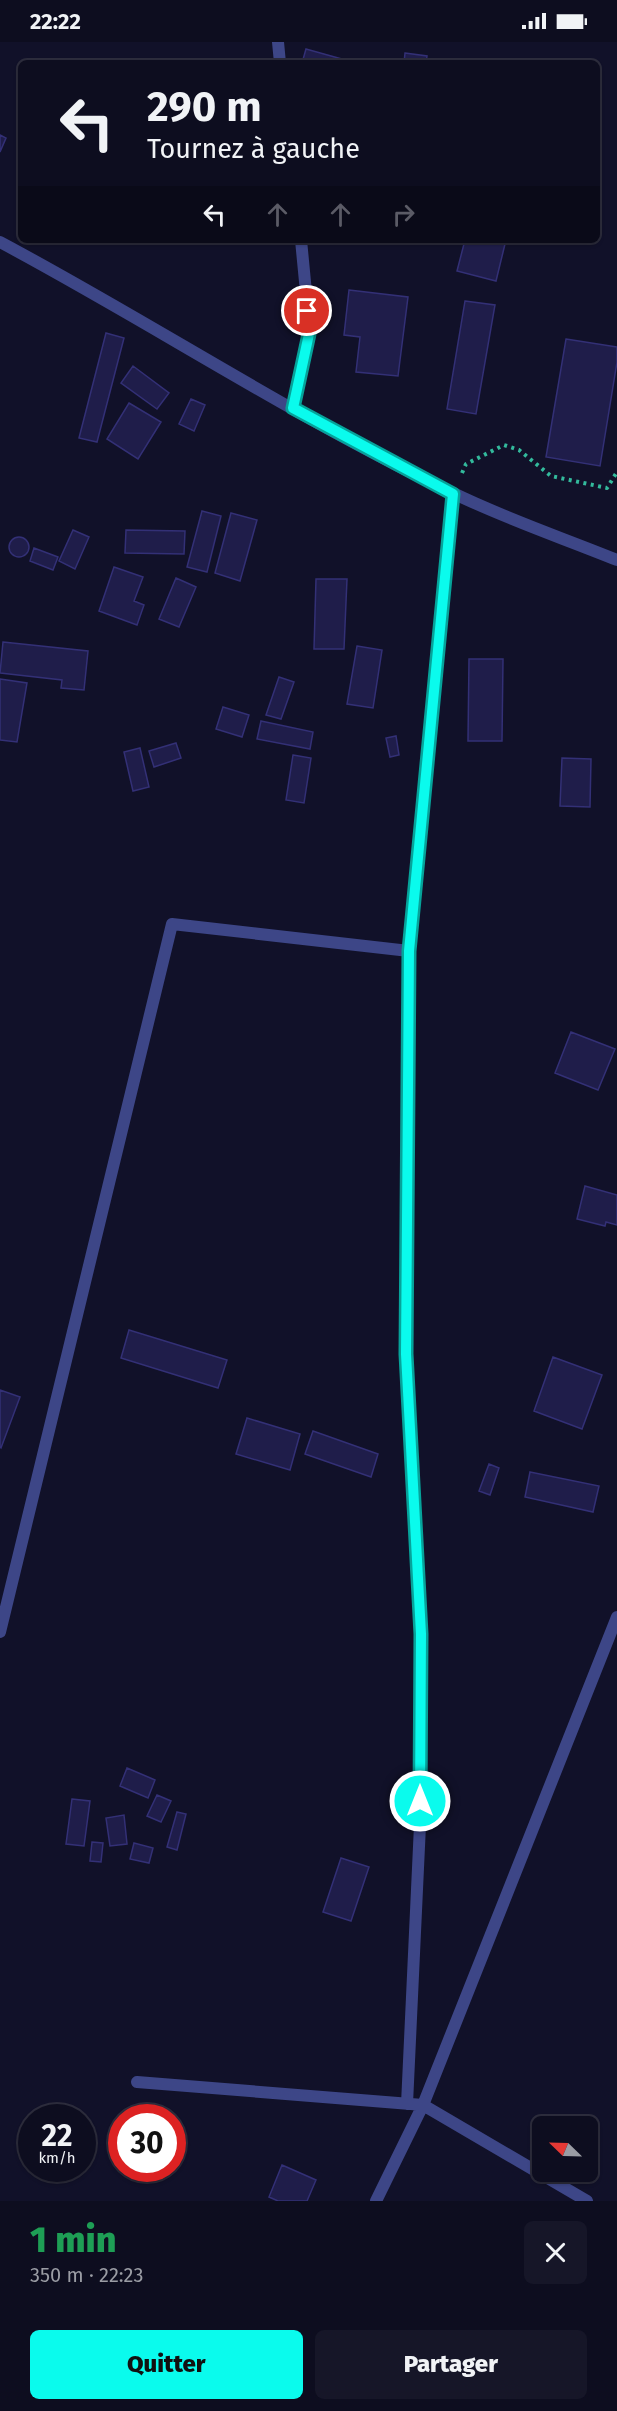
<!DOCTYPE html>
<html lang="fr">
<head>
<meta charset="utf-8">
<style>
	:root { --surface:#0d0d1f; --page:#161628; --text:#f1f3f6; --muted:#9a9ca4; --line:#2d2d3d; --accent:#0afbed }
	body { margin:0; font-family:"Fira Sans",sans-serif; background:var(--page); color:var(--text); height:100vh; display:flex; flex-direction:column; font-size:22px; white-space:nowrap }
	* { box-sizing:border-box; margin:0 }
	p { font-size:20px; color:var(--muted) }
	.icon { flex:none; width:33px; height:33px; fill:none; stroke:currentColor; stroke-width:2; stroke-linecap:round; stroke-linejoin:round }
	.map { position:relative; height:2159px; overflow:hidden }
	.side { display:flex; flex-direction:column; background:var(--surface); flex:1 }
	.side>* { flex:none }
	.hud { position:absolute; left:18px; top:18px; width:582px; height:183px; border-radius:9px; box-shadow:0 2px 4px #0004,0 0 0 2px var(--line); background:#0d0d1f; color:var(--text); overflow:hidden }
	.needle { width:39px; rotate:293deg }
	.buttons { position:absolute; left:532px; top:2074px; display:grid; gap:12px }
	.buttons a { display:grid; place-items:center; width:66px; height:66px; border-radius:9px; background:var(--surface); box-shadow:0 2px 4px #0004,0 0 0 2px var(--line); font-size:30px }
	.speed { position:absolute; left:18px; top:2062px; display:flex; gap:12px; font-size:30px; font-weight:700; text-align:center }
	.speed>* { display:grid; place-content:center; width:78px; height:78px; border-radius:50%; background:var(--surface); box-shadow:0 2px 4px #0004,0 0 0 2px var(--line); line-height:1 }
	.speed small { font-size:15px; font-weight:400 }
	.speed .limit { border:9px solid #d22; background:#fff; color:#111 }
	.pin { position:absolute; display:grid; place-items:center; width:51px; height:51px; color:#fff; margin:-26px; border:3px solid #fff; border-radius:50%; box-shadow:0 2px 6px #0007 }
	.me { position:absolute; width:66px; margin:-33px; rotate:0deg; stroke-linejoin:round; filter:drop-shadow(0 0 4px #0008) }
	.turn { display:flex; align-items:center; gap:21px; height:126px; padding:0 30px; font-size:27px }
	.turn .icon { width:78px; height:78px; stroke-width:2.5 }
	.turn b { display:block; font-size:42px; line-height:51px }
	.lanes { display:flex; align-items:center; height:57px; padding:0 30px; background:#0003; justify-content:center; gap:30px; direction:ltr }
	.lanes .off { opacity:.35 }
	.round { display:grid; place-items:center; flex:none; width:63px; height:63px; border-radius:9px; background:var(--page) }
	.summary { display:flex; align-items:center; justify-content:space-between; height:102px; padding:0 30px }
	h1 { font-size:36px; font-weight:800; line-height:45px; color:#1e9e55 }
	.primary-button { display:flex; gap:12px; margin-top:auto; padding:12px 30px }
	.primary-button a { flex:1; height:69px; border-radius:9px; background:var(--accent); color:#111; font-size:24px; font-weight:800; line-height:69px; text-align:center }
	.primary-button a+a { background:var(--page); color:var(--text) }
	.status { display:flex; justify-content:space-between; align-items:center; height:42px; padding:0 30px; background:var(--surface); direction:ltr }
	.status svg { height:16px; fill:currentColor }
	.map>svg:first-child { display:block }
	.building { fill:#1f1d4a; stroke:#333076; stroke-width:1.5 }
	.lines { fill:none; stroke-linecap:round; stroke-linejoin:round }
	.path { stroke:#33ba9c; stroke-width:4; stroke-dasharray:3 4.5; stroke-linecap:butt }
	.street { stroke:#3d4687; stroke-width:12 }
	.route-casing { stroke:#06a39a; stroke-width:15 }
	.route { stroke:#0afbed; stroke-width:10 }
</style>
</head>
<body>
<div class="status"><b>22:22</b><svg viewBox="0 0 49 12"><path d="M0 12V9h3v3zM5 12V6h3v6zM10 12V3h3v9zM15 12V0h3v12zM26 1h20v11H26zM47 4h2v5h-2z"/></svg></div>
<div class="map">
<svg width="617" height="2159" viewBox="0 0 617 2159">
	<rect width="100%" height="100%" fill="#111129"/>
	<path class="building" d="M 306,7 L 349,19 L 348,21 L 302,21 Z
		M 405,11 L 427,14 L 426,21 L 404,21 Z
		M 0,93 L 6,96 L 0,110 Z
		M 465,198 L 490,198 L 505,202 L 496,239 L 457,229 Z
		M 349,248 L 408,255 L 398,334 L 356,330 L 360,295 L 344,293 Z
		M 465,259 L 495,263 L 476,372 L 447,367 Z
		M 106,291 L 124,296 L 97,400 L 79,396 Z
		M 566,297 L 617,305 L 617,320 L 600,424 L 546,415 Z
		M 133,324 L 169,351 L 157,367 L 121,341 Z
		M 191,357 L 205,363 L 194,389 L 179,382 Z
		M 129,361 L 161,380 L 138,417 L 107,397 Z
		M 202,469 L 221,474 L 207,530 L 187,525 Z
		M 231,471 L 257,478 L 240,539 L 215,531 Z
		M 73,488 L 89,495 L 75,527 L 59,519 Z
		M 126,488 L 185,489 L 184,512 L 125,511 Z
		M9 505a10 10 0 1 1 20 0a10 10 0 1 1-20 0Z
		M 34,506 L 58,515 L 53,528 L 30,519 Z
		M 114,525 L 143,535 L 134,559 L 144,563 L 137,583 L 99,569 Z
		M 176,536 L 196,545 L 179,585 L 159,577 Z
		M 316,537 L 347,537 L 344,607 L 314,607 Z
		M 3,600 L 88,609 L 84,648 L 61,646 L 62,638 L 0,631 Z
		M 357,604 L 382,608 L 373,666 L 347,662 Z
		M 469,617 L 503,617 L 502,699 L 468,699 Z
		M 279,635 L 294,640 L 281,677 L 266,673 Z
		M 0,637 L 27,641 L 17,700 L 0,698 Z
		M 223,665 L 249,673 L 242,695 L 216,687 Z
		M 261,679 L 313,690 L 310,707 L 257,697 Z
		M 396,694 L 399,713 L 390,715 L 386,696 Z
		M 176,701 L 181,716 L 154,725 L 149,709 Z
		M 140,706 L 149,745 L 133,749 L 124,710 Z
		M 293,713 L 311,716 L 304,761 L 286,758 Z
		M 562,716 L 591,717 L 590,765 L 560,764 Z
		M 571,990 L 615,1007 L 598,1048 L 555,1031 Z
		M 585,1144 L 617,1153 L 617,1183 L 606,1180 L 605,1184 L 577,1177 Z
		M 129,1288 L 227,1318 L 218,1346 L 121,1316 Z
		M 553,1315 L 602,1333 L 582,1387 L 534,1369 Z
		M 0,1348 L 20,1355 L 1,1406 L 0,1405 Z
		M 247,1376 L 300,1392 L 290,1428 L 236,1412 Z
		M 313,1389 L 378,1412 L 371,1435 L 305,1412 Z
		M 489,1422 L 499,1426 L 490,1453 L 479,1449 Z
		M 530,1430 L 599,1444 L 593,1470 L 525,1455 Z
		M 127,1726 L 155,1738 L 148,1756 L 120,1744 Z
		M 157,1753 L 171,1759 L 161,1780 L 147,1774 Z
		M 72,1757 L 90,1759 L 84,1804 L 66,1802 Z
		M 177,1770 L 186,1772 L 177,1808 L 167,1805 Z
		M 124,1773 L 127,1802 L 110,1804 L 106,1776 Z
		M 92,1800 L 103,1801 L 101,1820 L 90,1819 Z
		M 134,1801 L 153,1806 L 149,1821 L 130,1817 Z
		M 341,1816 L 369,1825 L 351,1879 L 323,1870 Z
		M 282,2123 L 316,2138 L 307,2159 L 278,2159 L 269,2155 Z"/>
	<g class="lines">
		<path class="path" d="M 462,431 L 466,422 L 504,403 L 519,408 L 551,434 L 607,446 L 617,430"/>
		<path class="street" d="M 278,0 L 280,21
			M 0,200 C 152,281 297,377 453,451 C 506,477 563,496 617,518
			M 293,366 L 310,292 L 301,198
			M 0,1590 L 172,882 L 409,909
			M 137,2040 L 423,2063 L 587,2159
			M 407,2062 L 420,1783 L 421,1592 L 406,1312 L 409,909 L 453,452
			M 376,2159 L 423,2063 L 617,1575"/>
	</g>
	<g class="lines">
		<defs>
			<path id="route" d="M 307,269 L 309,292 L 293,366 L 453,452 L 409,909 L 406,1312 L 421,1592 L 420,1759"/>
		</defs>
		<use href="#route" class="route-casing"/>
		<use href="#route" class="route"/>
	</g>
</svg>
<div class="buttons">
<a><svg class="needle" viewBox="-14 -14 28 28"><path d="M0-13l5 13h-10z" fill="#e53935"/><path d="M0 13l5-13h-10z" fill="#9a9ca4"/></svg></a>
</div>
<div class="speed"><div>22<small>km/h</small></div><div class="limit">30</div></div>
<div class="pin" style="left:307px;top:269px;background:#d93025"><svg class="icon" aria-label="arrive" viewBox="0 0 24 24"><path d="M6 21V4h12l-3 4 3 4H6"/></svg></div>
<svg class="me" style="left:420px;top:1759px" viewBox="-20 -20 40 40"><circle r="17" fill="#0afbed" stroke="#fff" stroke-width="3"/><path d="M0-11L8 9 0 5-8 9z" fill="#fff"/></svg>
<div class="hud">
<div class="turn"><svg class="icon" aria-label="left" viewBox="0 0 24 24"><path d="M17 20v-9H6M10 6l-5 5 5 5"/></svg><div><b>290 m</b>Tournez à gauche</div></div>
<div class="lanes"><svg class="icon" aria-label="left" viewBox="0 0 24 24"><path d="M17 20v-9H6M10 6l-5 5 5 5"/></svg><svg class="icon off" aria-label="ahead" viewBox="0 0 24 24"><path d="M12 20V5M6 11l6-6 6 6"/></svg><svg class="icon off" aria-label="ahead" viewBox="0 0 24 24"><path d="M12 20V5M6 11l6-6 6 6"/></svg><svg class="icon off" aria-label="right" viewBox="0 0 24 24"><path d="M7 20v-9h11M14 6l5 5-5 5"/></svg></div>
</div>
</div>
<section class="side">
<div class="summary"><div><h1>1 min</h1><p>350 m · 22:23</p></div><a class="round"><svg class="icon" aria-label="close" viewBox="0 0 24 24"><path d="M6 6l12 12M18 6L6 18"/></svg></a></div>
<div class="primary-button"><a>Quitter</a><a>Partager</a></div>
</section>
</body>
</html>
